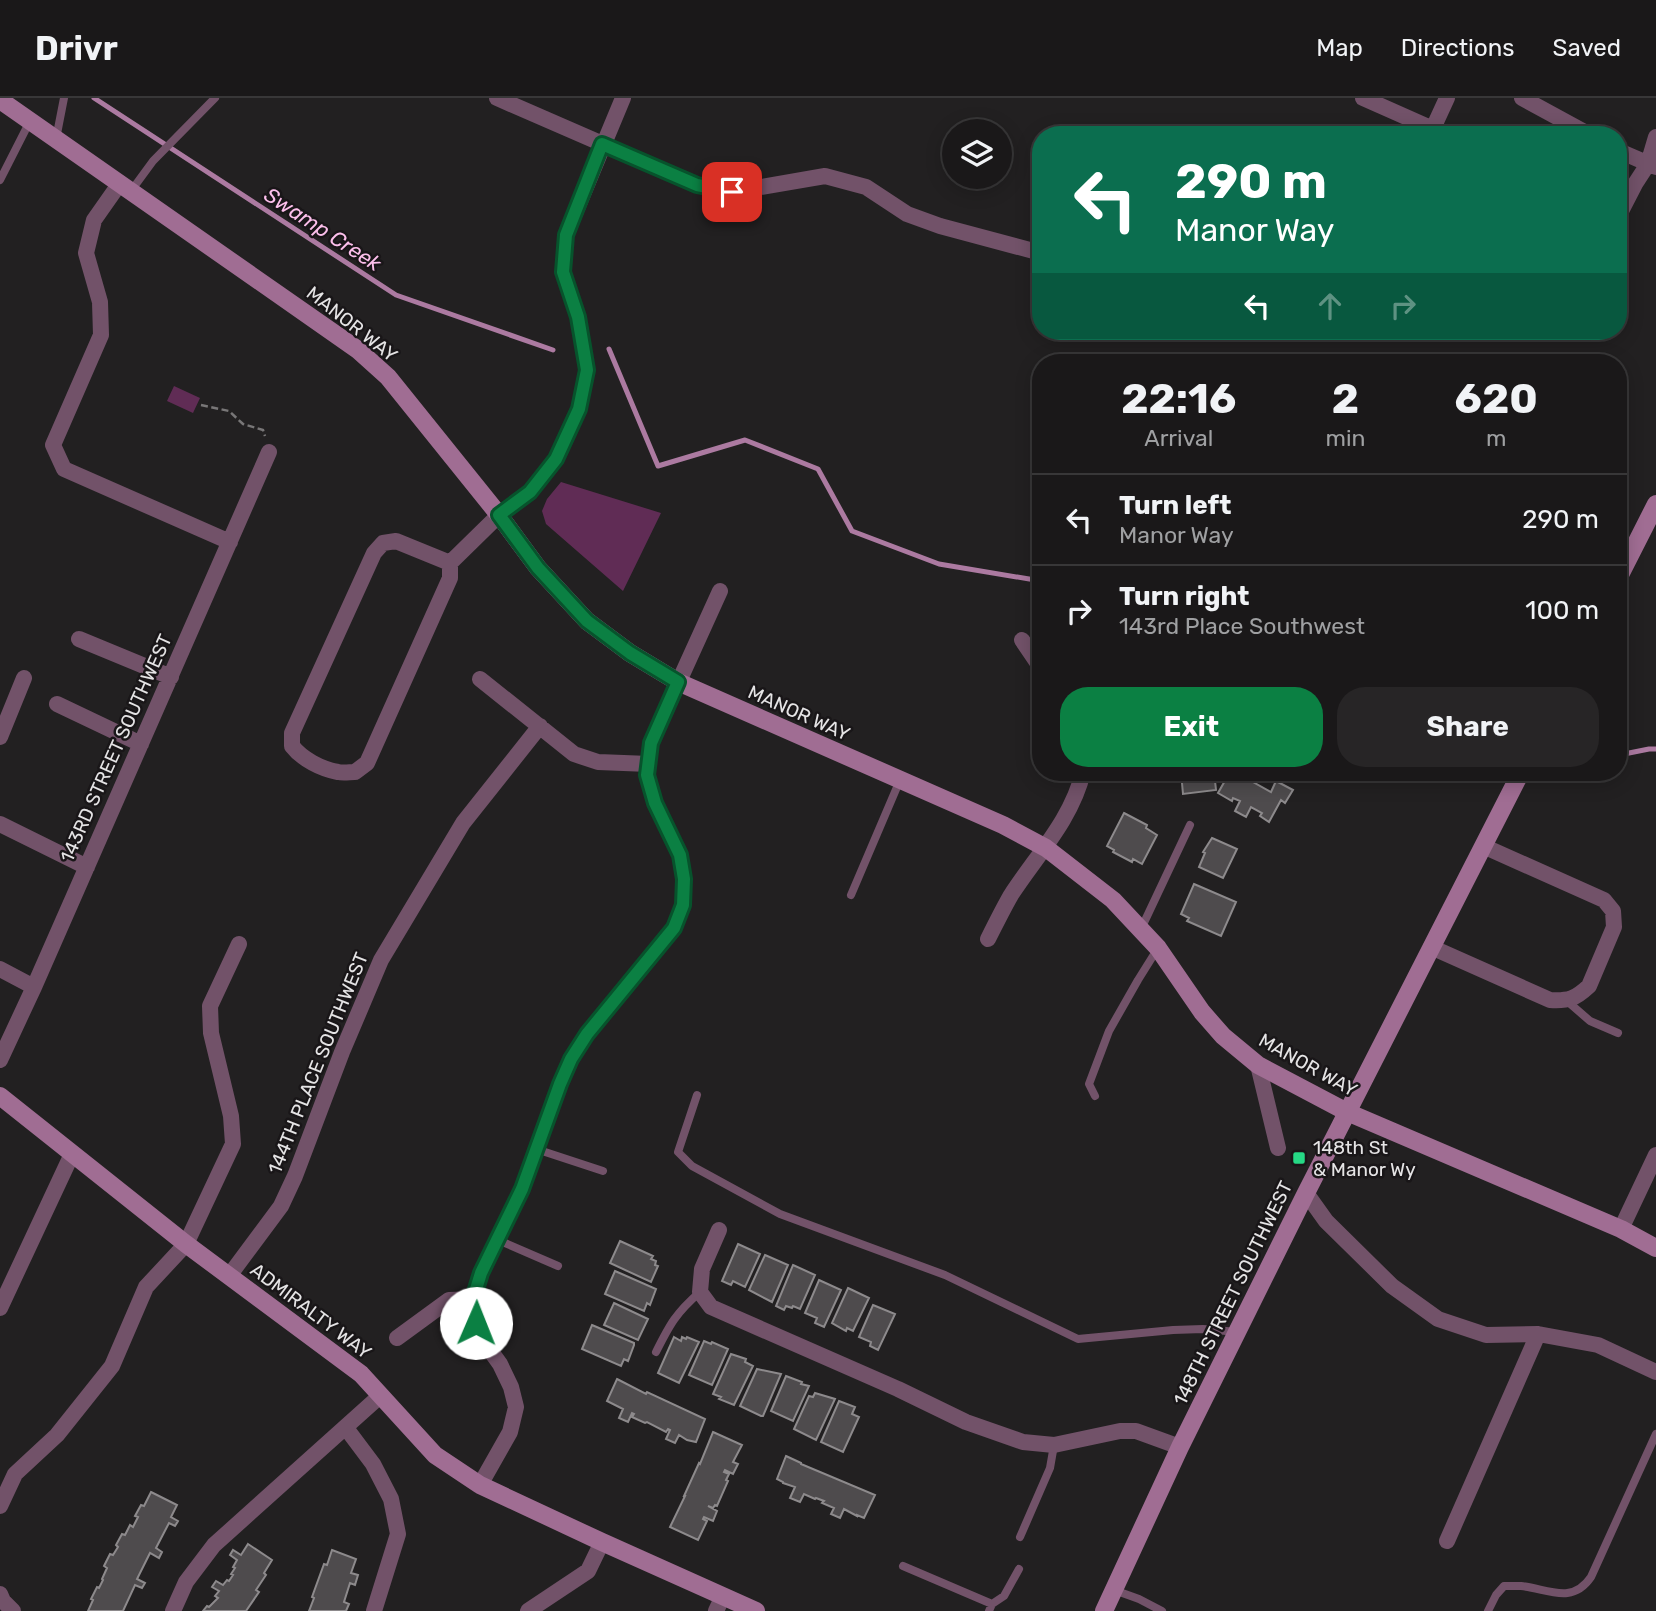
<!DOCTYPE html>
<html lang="en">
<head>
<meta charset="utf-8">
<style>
	:root { --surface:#1a1819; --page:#272526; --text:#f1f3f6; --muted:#9fa0a2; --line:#383738; --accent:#0b8043 }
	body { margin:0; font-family:Rubik,sans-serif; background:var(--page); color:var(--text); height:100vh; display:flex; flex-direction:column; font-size:26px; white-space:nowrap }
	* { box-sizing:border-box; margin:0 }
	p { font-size:23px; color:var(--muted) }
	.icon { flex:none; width:38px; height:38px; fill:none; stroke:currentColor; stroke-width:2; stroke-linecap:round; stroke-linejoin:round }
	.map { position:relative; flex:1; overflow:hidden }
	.sheet { position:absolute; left:1032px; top:256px; width:595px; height:427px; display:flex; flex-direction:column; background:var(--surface); border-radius:28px; box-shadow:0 4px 18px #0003,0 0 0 2px var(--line) }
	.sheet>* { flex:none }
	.hud { position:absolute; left:1032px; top:28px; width:595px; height:214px; border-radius:28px; box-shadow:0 4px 18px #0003,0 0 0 2px var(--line); background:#0b6e4f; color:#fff; overflow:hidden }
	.controls { position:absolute; left:942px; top:21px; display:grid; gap:14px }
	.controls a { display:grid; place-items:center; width:70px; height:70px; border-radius:50%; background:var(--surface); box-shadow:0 4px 18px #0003,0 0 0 2px var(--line); font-size:35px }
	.pin { position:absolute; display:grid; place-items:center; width:60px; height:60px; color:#fff; margin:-30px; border-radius:14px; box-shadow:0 4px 10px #0006 }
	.me { position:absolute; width:77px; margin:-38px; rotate:1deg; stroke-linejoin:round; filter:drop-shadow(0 0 5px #0008) }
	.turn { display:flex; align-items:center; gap:24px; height:147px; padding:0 28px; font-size:32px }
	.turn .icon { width:91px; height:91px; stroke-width:2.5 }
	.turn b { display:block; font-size:49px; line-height:60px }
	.lanes { display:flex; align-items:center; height:66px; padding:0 28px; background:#0003; justify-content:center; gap:35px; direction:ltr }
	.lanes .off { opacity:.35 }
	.eta { display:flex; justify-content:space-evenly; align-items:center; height:119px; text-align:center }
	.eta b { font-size:42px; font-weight:700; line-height:49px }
	.primary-button { display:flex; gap:14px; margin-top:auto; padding:14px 28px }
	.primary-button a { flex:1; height:80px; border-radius:28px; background:var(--accent); color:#fff; font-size:28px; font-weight:700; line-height:80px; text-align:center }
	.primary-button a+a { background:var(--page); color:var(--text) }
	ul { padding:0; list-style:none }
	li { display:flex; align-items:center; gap:21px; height:91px; padding:0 28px; border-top:2px solid var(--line) }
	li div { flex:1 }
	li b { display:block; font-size:26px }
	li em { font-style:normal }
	header { display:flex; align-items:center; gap:42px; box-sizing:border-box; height:98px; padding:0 35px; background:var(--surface); border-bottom:2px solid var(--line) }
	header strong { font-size:33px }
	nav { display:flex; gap:38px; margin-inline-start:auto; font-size:24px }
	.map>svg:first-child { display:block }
	.green { fill:#602c55 }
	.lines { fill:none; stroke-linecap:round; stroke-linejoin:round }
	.stream { stroke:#ac7aa1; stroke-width:5 }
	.building { fill:#4e4b4d; stroke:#8d8a8c; stroke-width:2 }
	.path { stroke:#787677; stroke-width:2.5; stroke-dasharray:7 3.5; stroke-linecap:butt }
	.lane { stroke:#725269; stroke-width:8 }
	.street { stroke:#725269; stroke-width:16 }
	.secondary { stroke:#a06d93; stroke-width:18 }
	.route-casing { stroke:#07532c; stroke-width:18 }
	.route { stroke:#0b8043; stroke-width:12 }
	.poi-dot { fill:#26d885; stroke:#191618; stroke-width:2.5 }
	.labels { text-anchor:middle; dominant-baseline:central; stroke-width:5; stroke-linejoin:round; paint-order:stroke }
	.street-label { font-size:19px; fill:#e5e4e5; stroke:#191618 }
	.poi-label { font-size:19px; fill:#e5e4e5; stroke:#191618; text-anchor:start }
	.water-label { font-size:21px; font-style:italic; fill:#fcbfeb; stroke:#191618 }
</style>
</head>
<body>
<header>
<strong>Drivr</strong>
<nav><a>Map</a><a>Directions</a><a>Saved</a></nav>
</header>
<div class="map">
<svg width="1656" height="1513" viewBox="0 0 1656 1513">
	<rect width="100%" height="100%" fill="#222021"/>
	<path class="green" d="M 174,288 L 200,300 L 193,315 L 167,303 Z
		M 561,384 L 661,415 L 623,493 L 546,426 L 542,413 L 547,401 Z"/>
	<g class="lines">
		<path class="stream" d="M 94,0 L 396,197 L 553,252
			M 609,251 L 658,368 L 745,342 L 818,371 L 852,433 L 939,466 L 1041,483
			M 1619,657 L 1649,651 L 1656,651"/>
	</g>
	<path class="building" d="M 1181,674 L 1214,674 L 1216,692 L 1183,696 Z
		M 1230,674 L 1235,674 L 1271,694 L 1276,683 L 1293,692 L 1285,705 L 1281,702 L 1269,724 L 1260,718 L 1262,715 L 1251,709 L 1246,719 L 1235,713 L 1240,703 L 1233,700 L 1232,703 L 1218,695 Z
		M 1124,715 L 1147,727 L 1146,730 L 1157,737 L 1142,766 L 1133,761 L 1132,764 L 1113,754 L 1114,752 L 1107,748 Z
		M 1212,740 L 1237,751 L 1223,780 L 1199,769 L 1205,755 L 1203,754 Z
		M 1194,786 L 1236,804 L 1221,838 L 1187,823 L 1189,820 L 1181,816 Z
		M 620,1143 L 653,1158 L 651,1161 L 656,1163 L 655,1167 L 658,1168 L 651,1184 L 610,1165 Z
		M 738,1146 L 760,1156 L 745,1189 L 733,1183 L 731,1187 L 722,1183 Z
		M 765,1157 L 788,1167 L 772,1204 L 749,1192 Z
		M 793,1167 L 815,1177 L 800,1211 L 793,1208 L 792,1210 L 786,1208 L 784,1212 L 776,1208 Z
		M 615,1173 L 656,1191 L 650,1207 L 647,1205 L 644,1213 L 605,1196 Z
		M 819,1182 L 841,1192 L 824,1229 L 815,1225 L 817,1220 L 805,1215 Z
		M 848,1190 L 869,1200 L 853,1233 L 847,1230 L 846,1233 L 832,1225 Z
		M 614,1205 L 648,1221 L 638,1242 L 604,1227 Z
		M 873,1207 L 895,1216 L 878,1252 L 870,1248 L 871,1244 L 859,1239 Z
		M 592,1227 L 634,1245 L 634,1247 L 628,1263 L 624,1261 L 621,1268 L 582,1251 Z
		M 674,1239 L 681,1243 L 682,1239 L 686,1241 L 687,1239 L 699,1244 L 679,1285 L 658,1275 Z
		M 704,1243 L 711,1246 L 712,1244 L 728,1251 L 712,1287 L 689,1277 Z
		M 731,1256 L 746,1261 L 745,1264 L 753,1268 L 734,1307 L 719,1301 L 721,1299 L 713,1296 Z
		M 757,1271 L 781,1276 L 763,1318 L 761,1318 L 740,1308 Z
		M 786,1278 L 802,1284 L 801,1286 L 809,1288 L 793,1323 L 771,1313 Z
		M 617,1281 L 646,1296 L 647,1294 L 705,1321 L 696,1344 L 687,1342 L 679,1337 L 675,1345 L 666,1341 L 670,1332 L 668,1331 L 666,1334 L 647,1324 L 645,1325 L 632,1319 L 634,1316 L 632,1315 L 628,1324 L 619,1320 L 623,1311 L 607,1303 Z
		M 815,1295 L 835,1301 L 816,1342 L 794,1331 L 809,1298 L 813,1299 Z
		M 839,1303 L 855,1309 L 852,1316 L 859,1319 L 843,1354 L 821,1344 Z
		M 713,1334 L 742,1347 L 733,1364 L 738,1366 L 733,1376 L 725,1372 L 724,1374 L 729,1376 L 726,1382 L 728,1383 L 717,1408 L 715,1407 L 713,1410 L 708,1408 L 717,1413 L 713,1423 L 704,1419 L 703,1421 L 707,1423 L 698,1442 L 670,1429 L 685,1398 L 684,1398 L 699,1365 L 700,1366 Z
		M 786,1358 L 801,1365 L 801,1366 L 875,1397 L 864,1420 L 857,1417 L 857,1418 L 844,1411 L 840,1420 L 831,1416 L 834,1410 L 822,1405 L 824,1403 L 816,1400 L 815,1401 L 804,1396 L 800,1404 L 790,1400 L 795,1389 L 783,1385 L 783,1384 L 777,1381 Z
		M 151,1394 L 177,1407 L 171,1419 L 178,1423 L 175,1428 L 169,1425 L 156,1450 L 162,1454 L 159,1460 L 150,1455 L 137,1481 L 145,1485 L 142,1490 L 135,1487 L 123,1513 L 88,1513 L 93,1502 L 91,1501 L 97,1489 L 99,1490 L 103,1482 L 102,1481 L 107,1470 L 104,1468 L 110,1456 L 113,1457 L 118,1449 L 116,1447 L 122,1436 L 125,1437 L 130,1427 L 133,1429 L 138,1419 L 135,1418 L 141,1407 L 144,1408 Z
		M 248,1446 L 272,1462 L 264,1475 L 266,1477 L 256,1492 L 259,1494 L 246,1513 L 203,1513 L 207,1508 L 209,1509 L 218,1500 L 215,1498 L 219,1493 L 212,1489 L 216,1483 L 223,1487 L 227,1482 L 229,1483 L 233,1477 L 231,1476 L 235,1470 L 233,1469 L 237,1462 L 230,1457 L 233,1452 L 241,1457 Z
		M 332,1452 L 356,1461 L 351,1475 L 358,1477 L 355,1487 L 350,1485 L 344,1504 L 349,1506 L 346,1513 L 309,1513 L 314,1500 L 312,1499 L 324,1466 L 327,1467 Z"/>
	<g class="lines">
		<path class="path" d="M 201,307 L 229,313 L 243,326 L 263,332 L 265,338"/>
		<path class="lane" d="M 56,41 L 64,0
			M 0,82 L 30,23
			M 131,93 L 153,63 L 215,0
			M 851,797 L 900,682
			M 1141,831 L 1190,727
			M 1567,903 L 1590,923 L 1618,935
			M 697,997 L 678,1054 L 692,1068 L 780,1116 L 945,1177 L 1078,1241 L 1173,1232 L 1203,1231 L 1238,1234
			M 1095,998 L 1089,986 L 1109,933 L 1138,882 L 1158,850
			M 536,1051 L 603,1073
			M 498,1142 L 558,1168
			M 656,1254 C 670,1226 676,1215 700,1194
			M 1020,1439 L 1050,1370 L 1054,1347
			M 903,1468 L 992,1506
			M 1114,1492 L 1139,1501 L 1162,1513
			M 989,1513 L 992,1506 L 1004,1498 L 1019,1471
			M 1488,1513 L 1496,1497 L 1504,1488 C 1509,1488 1515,1488 1521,1488 C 1548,1491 1572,1507 1591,1479 L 1656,1336"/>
		<path class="street" d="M 497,0 L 697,87 L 732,94 L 825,78 L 866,89 L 907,116 L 940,128 L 1041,155
			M 1363,0 L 1433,31
			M 1522,0 L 1590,37
			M 1430,37 L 1447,0
			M 1619,53 L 1656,69
			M 120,85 L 94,122 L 86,155 L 100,204 L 101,237 L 53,347 L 64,371 L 230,444
			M 1619,117 L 1635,86 L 1648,66 L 1656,39
			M 450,465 L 396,443 L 383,445 L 374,455 L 292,635 L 292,648 C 302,661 321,671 338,674 C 343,675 350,674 355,674 L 367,665 L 450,480 L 450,465 L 499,417 L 530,394 L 556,361 L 579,311 L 587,273 L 578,219 L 563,174 L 566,137 L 623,0
			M 79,541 L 171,579
			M 1022,542 L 1041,570
			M 480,581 L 574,656 L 598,664 L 649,666
			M 57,606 L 141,646
			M 0,639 L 24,580
			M 0,726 L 87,769
			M 988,841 C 995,827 1003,811 1011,797 C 1037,757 1072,721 1083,674
			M 1431,849 L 1550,902 C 1569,903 1575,901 1589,888 L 1614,829 L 1613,813 L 1604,802 L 1483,748
			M 0,871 L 34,889
			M 0,962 L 34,889 L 269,354
			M 1258,967 L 1278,1050
			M 1306,1095 L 1326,1123 L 1392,1188 L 1438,1221 L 1486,1237 L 1538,1236 L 1598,1247 L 1656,1274
			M 1621,1131 L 1656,1057
			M 719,1132 L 702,1171 L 700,1194 L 711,1209 L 898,1291 L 966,1324 L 1023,1344 L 1054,1347 L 1120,1333 L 1136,1333 L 1180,1349
			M 229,1178 L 281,1108 L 295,1078 L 342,954 L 381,862 L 463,725 L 540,628
			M 0,1210 L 72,1056
			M 397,1240 L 449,1202 L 473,1201
			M 346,1330 L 373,1366 L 391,1401 L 398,1436 L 374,1513
			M 480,1387 L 510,1334 L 516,1309 L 511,1289 L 500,1266 L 487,1248 L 476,1225 L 473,1201 L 481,1175 L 522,1091 L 560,986 L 571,961 L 587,936 L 674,830 L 683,807 L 684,781 L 680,757 L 655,705 L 647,677 L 651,645 L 720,493
			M 0,1408 L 15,1376 L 57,1337 L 112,1268 L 146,1189 L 186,1146 L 233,1046 L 231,1018 L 211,935 L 210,908 L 239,846
			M 1447,1443 L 1538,1236
			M 0,1496 L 3,1503 L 13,1513
			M 173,1513 L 186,1484 L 214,1447 L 380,1298
			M 528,1513 L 588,1473 L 602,1444
			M 716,1513 L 723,1498"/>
		<path class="secondary" d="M 0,2 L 358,252 L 388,279 L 499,417 L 538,470 L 587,523 L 630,555 L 678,584 L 1003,727 L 1046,750 L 1113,802 L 1158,850 L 1202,914 L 1223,938 L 1258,967 L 1347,1014 L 1621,1131 L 1656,1150
			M 1619,479 L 1656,406
			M 0,998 L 186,1146 L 361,1276 L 435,1357 L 480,1387 L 602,1444 L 756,1513
			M 1104,1513 L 1180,1349 L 1306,1095 L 1521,674"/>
	</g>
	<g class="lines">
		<defs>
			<path id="route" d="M 476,1225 L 473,1201 L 481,1175 L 522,1091 L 560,986 L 571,961 L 587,936 L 674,830 L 683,807 L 684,781 L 680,757 L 655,705 L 647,677 L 651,645 L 678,584 L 630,555 L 587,523 L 538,470 L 499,417 L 530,394 L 556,361 L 579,311 L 587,272 L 578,219 L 563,174 L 566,137 L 602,46 L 697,87 L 732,94"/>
		</defs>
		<use href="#route" class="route-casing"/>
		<use href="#route" class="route"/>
	</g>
	<rect class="poi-dot" x="1292" y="1053" width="14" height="14" rx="3.5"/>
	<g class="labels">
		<g class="street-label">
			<text transform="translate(352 226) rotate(38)">MANOR WAY</text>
			<text transform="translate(799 615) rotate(24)">MANOR WAY</text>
			<text transform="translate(116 650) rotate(-66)">143RD STREET SOUTHWEST</text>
			<text transform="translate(318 965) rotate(-68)">144TH PLACE SOUTHWEST</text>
			<text transform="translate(1308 967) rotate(29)">MANOR WAY</text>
			<text transform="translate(1233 1195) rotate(-64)">148TH STREET SOUTHWEST</text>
			<text transform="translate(311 1213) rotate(37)">ADMIRALTY WAY</text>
		</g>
		<g class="poi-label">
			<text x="1313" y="1049">148th St<tspan x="1313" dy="22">&amp; Manor Wy</tspan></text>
		</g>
		<g class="water-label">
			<text transform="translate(323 131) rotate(33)">Swamp Creek</text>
		</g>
	</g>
</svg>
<div class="controls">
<a><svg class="icon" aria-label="layers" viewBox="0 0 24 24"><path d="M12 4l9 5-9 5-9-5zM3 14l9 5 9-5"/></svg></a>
</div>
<div class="pin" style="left:732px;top:94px;background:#d93025"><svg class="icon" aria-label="arrive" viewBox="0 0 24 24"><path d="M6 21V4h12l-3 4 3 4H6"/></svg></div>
<svg class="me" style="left:476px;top:1225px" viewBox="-20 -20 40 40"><circle r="19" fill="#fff"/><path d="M0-13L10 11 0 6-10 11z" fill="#0b8043"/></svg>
<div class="hud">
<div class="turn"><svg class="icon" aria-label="left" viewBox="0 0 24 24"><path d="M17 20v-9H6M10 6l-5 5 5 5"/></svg><div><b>290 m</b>Manor Way</div></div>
<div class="lanes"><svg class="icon" aria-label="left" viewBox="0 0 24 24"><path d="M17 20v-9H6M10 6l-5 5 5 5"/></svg><svg class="icon off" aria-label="ahead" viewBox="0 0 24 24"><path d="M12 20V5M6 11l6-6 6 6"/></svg><svg class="icon off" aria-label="right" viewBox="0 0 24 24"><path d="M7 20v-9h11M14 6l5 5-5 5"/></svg></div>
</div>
<section class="sheet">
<div class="eta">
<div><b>22:16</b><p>Arrival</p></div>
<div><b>2</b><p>min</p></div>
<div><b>620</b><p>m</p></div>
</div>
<ul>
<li><svg class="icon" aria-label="left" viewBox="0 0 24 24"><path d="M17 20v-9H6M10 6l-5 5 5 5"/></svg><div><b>Turn left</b><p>Manor Way</p></div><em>290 m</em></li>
<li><svg class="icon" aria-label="right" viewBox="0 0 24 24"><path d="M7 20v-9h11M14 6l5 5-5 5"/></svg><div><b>Turn right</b><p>143rd Place Southwest</p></div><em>100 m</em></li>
</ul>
<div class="primary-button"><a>Exit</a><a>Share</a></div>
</section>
</div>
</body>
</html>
